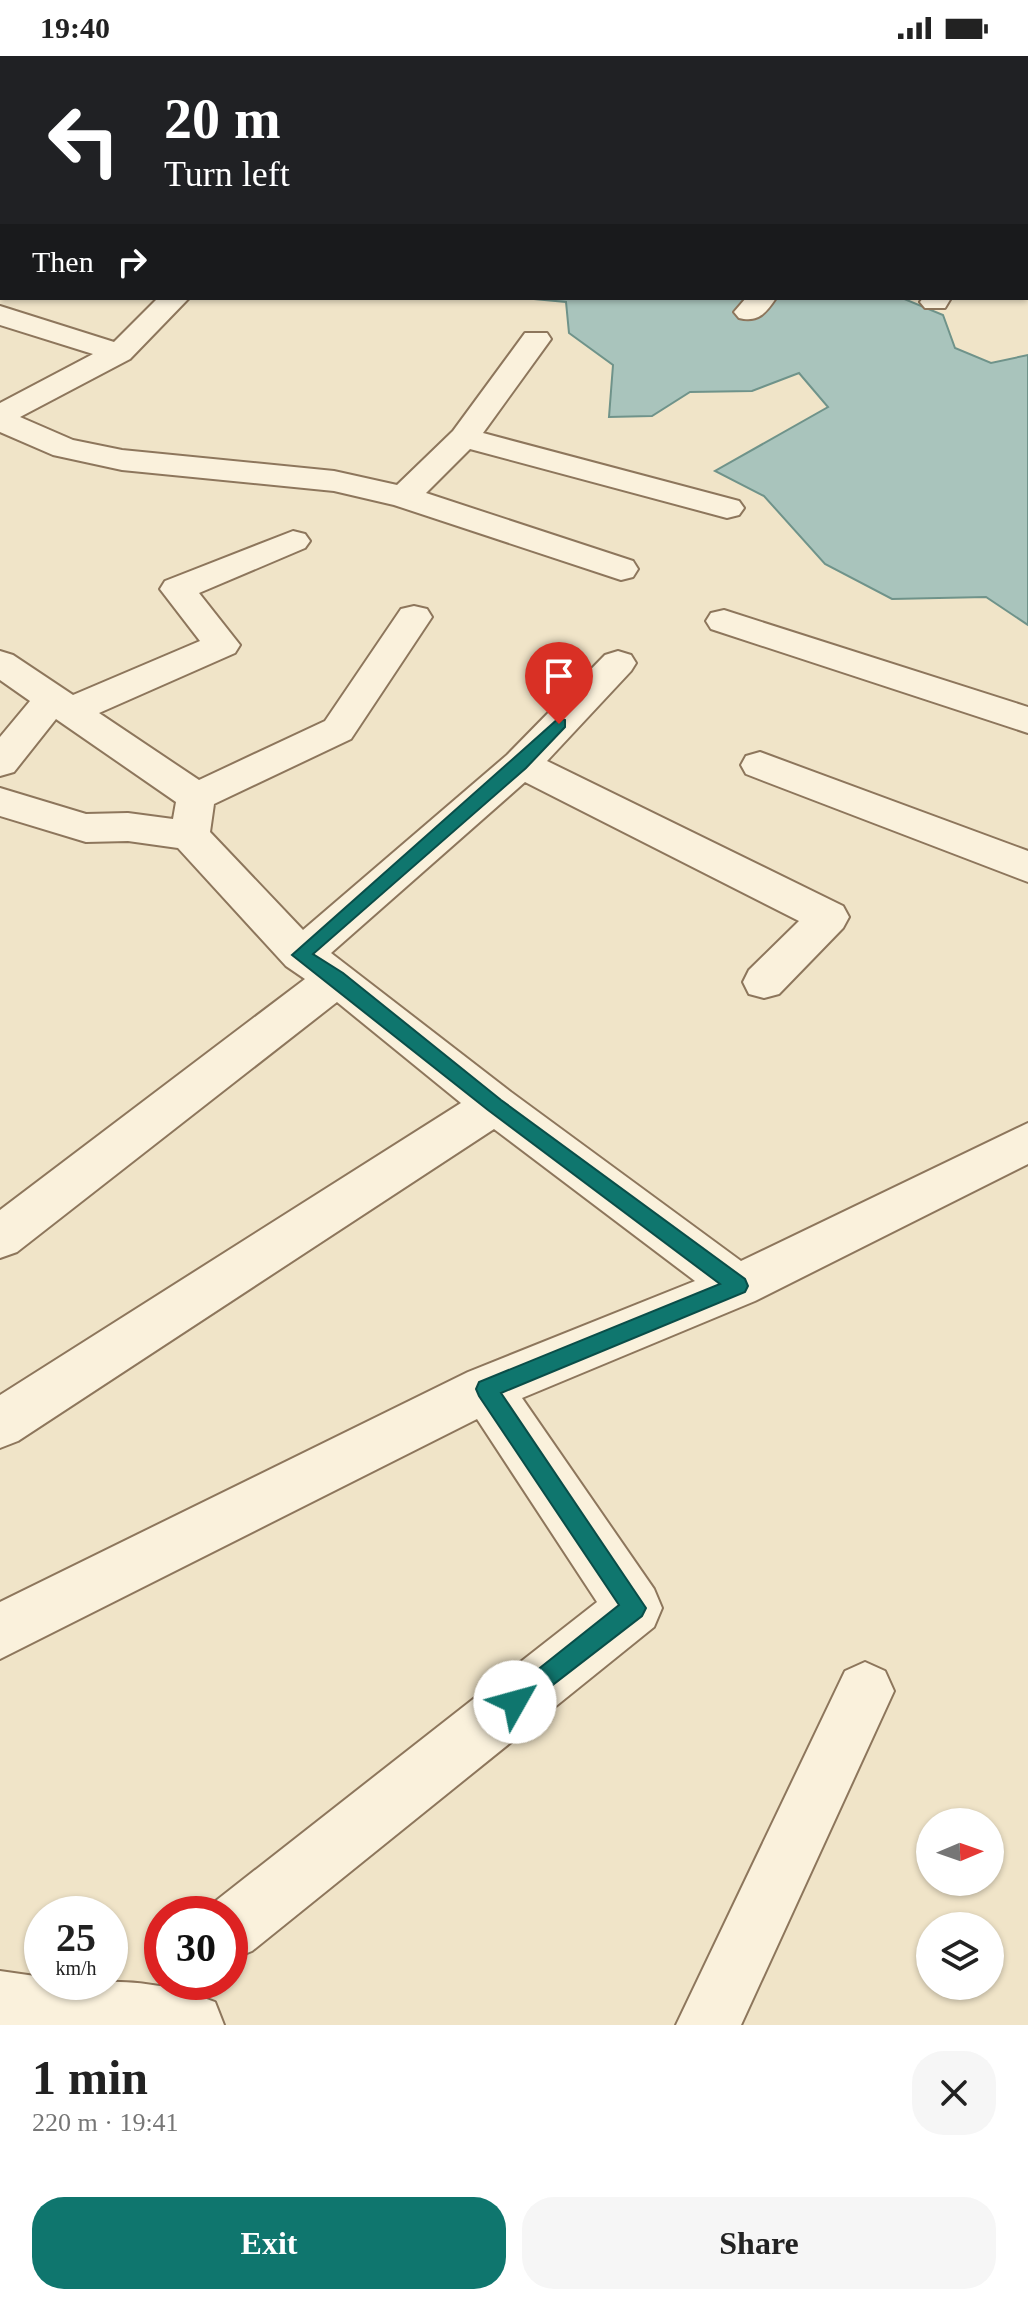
<!DOCTYPE html>
<html lang="en">
<head>
<meta charset="utf-8">
<style>
	:root { --surface:#fff; --page:#f6f6f6; --text:#222; --muted:#767676; --accent:#0f766e }
	body { margin:0; font-family:Georgia,serif; background:var(--page); color:var(--text); height:100vh; display:flex; flex-direction:column; font-size:30px; white-space:nowrap }
	* { box-sizing:border-box; margin:0 }
	p { font-size:26px; color:var(--muted) }
	.icon { flex:none; width:44px; height:44px; fill:none; stroke:currentColor; stroke-width:2; stroke-linecap:round; stroke-linejoin:round }
	.map { position:relative; height:1969px; overflow:hidden }
	.side { display:flex; flex-direction:column; background:var(--surface); flex:1 }
	.side>* { flex:none }
	.guide { position:absolute; left:0px; top:0px; width:1028px; height:244px; box-shadow:0 2px 6px #0004; background:#202124; color:#fff; overflow:hidden }
	.needle { width:52px; rotate:88deg }
	.buttons { position:absolute; left:916px; top:1752px; display:grid; gap:16px }
	.buttons a { display:grid; place-items:center; width:88px; height:88px; border-radius:50%; background:var(--surface); box-shadow:0 2px 6px #0004; font-size:40px }
	.speed { position:absolute; left:24px; top:1840px; display:flex; gap:16px; font-size:40px; font-weight:700; text-align:center }
	.speed>* { display:grid; place-content:center; width:104px; height:104px; border-radius:50%; background:var(--surface); box-shadow:0 2px 6px #0004; line-height:1 }
	.speed small { font-size:20px; font-weight:400 }
	.speed .limit { border:12px solid #d22; background:#fff; color:#111 }
	.pin { position:absolute; display:grid; place-items:center; width:68px; height:68px; color:#fff; margin:-82px -34px; border-radius:50% 50% 50% 0; rotate:-45deg; box-shadow:0 0 8px #0007 }
	.pin .icon { rotate:45deg }
	.me { position:absolute; width:88px; margin:-44px; rotate:52deg; stroke-linejoin:round; filter:drop-shadow(0 0 6px #0008) }
	.turn { display:flex; align-items:center; gap:28px; height:168px; padding:0 32px; font-size:36px }
	.turn .icon { width:104px; height:104px; stroke-width:2.5 }
	.turn b { display:block; font-size:56px; line-height:68px }
	.then { display:flex; align-items:center; height:76px; padding:0 32px; background:#0003; gap:16px; font-size:30px }
	.round { display:grid; place-items:center; flex:none; width:84px; height:84px; border-radius:32px; background:var(--page) }
	.summary { display:flex; align-items:center; justify-content:space-between; height:136px; padding:0 32px }
	h1 { font-size:48px; font-weight:600; line-height:60px }
	.cta { display:flex; gap:16px; margin-top:auto; padding:16px 32px }
	.cta a { flex:1; height:92px; border-radius:32px; background:var(--accent); color:#fff; font-size:32px; font-weight:600; line-height:92px; text-align:center }
	.cta a+a { background:var(--page); color:var(--text) }
	.status { display:flex; justify-content:space-between; align-items:center; height:56px; padding:0 40px; background:var(--surface); direction:ltr }
	.status svg { height:22px; fill:currentColor }
	.map>svg:first-child { display:block }
	.water { fill:#a9c4bc; stroke:#6f938a; stroke-width:2 }
	.lines { fill:none; stroke-linecap:round; stroke-linejoin:round }
	.minor-casing { stroke:#8d765c; stroke-width:4 }
	.minor { fill:#faf1dc; fill-rule:evenodd }
	.route { fill:#0f766e; stroke:#0a4d48; stroke-width:2 }
</style>
</head>
<body>
<div class="status"><b>19:40</b><svg viewBox="0 0 49 12"><path d="M0 12V9h3v3zM5 12V6h3v6zM10 12V3h3v9zM15 12V0h3v12zM26 1h20v11H26zM47 4h2v5h-2z"/></svg></div>
<div class="map">
<svg width="1028" height="1969" viewBox="0 0 1028 1969">
	<rect width="100%" height="100%" fill="#f0e4c8"/>
	<path class="water" d="M 523,242 L 902,242 L 943,259 L 955,292 L 991,307 L 1028,299 L 1028,569 L 986,541 L 892,543 L 825,508 L 764,440 L 715,415 L 828,351 L 799,317 L 752,335 L 690,336 L 652,360 L 609,361 L 613,309 L 569,277 L 566,246 Z"/>
	<g class="lines">
		<defs>
			<path id="minor" d="M 383,0 L 407,0 L 407,2 L 383,2 Z
				M 478,0 L 515,0 L 516,2 L 479,2 Z
				M 601,0 L 626,0 L 600,2 Z
				M 875,0 L 900,0 L 874,2 Z
				M 1012,0 L 1028,0 L 1028,8 L 1026,2 Z
				M 1028,87 L 1028,104 L 1026,105 L 1026,88 Z
				M 0,123 L 2,123 L 2,139 L 0,139 Z
				M 1026,153 L 1028,153 L 1028,170 L 1026,170 Z
				M 158,242 L 189,242 L 130,303 L 20,361 L 73,384 L 122,394 L 334,415 L 397,429 L 453,375 L 525,277 L 547,277 L 551,283 L 483,377 L 739,445 L 744,452 L 739,459 L 727,462 L 470,393 L 426,437 L 633,505 L 638,513 L 633,521 L 621,524 L 394,449 L 334,435 L 122,414 L 53,399 L 0,376 L 0,347 L 93,298 L 0,269 L 0,250 L 114,286 Z
				M 746,242 L 776,242 C 766,257 758,267 739,262 L 734,256 Z
				M 923,242 L 951,242 L 945,252 L 925,252 L 920,246 Z
				M 293,475 L 305,478 L 310,485 L 305,492 L 199,537 L 240,589 L 235,597 L 99,657 L 199,724 L 325,665 L 401,553 L 414,550 L 427,553 L 432,561 L 351,683 L 214,748 L 210,776 L 303,874 L 507,699 L 605,599 L 618,595 L 631,599 L 636,607 L 631,615 L 547,705 L 843,850 L 849,861 L 843,872 L 779,938 L 764,942 L 749,938 L 743,926 L 749,914 L 799,865 L 525,726 L 331,897 L 511,1036 L 741,1205 L 1028,1067 L 1028,1108 L 755,1245 L 522,1342 L 654,1533 L 662,1552 L 654,1571 L 252,1895 L 230,1904 L 230,1858 L 205,1858 L 208,1851 L 597,1546 L 477,1363 L 0,1603 L 0,1546 L 468,1316 L 695,1225 L 494,1073 L 18,1385 L 0,1392 L 0,1339 L 461,1047 L 337,946 L 17,1196 L 0,1202 L 0,1154 L 305,923 L 286,910 L 178,792 L 128,785 L 86,786 L 0,760 L 0,732 L 86,758 L 128,757 L 173,763 L 176,746 L 56,663 L 14,716 L 0,720 L 0,681 L 30,645 L 0,624 L 0,595 L 13,599 L 73,639 L 200,585 L 160,533 L 165,525 Z
				M 724,554 L 1028,651 L 1028,677 L 711,573 L 706,565 L 711,557 Z
				M 760,696 L 1028,795 L 1028,826 L 746,718 L 741,709 L 746,700 Z
				M 865,1606 L 885,1615 L 894,1635 L 741,1969 L 676,1969 L 845,1615 Z
				M 0,1915 L 42,1921 L 42,1926 C 108,1926 150,1920 215,1946 L 224,1969 L 0,1969 Z"/>
		</defs>
		<use href="#minor" class="minor-casing"/>
		<use href="#minor" class="minor"/>
	</g>
	<path class="route" d="M 559,662 L 565,664 L 565,671 L 526,712 L 313,898 L 343,917 L 501,1044 L 745,1223 L 748,1230 L 745,1236 L 501,1337 L 646,1552 L 642,1560 L 515,1658 L 507,1655 L 504,1646 L 507,1638 L 619,1549 L 479,1340 L 476,1333 L 479,1326 L 720,1228 L 488,1054 L 292,899 Z"/>
</svg>
<div class="buttons">
<a><svg class="needle" viewBox="-14 -14 28 28"><path d="M0-13l5 13h-10z" fill="#e53935"/><path d="M0 13l5-13h-10z" fill="#767676"/></svg></a>
<a><svg class="icon" aria-label="layers" viewBox="0 0 24 24"><path d="M12 4l9 5-9 5-9-5zM3 14l9 5 9-5"/></svg></a>
</div>
<div class="speed"><div>25<small>km/h</small></div><div class="limit">30</div></div>
<div class="pin" style="left:559px;top:668px;background:#d93025"><svg class="icon" aria-label="arrive" viewBox="0 0 24 24"><path d="M6 21V4h12l-3 4 3 4H6"/></svg></div>
<svg class="me" style="left:515px;top:1646px" viewBox="-20 -20 40 40"><circle r="19" fill="#fff"/><path d="M0-13L10 11 0 6-10 11z" fill="#0f766e"/></svg>
<div class="guide">
<div class="turn"><svg class="icon" aria-label="left" viewBox="0 0 24 24"><path d="M17 20v-9H6M10 6l-5 5 5 5"/></svg><div><b>20 m</b>Turn left</div></div>
<div class="then">Then<svg class="icon" aria-label="right" viewBox="0 0 24 24"><path d="M7 20v-9h11M14 6l5 5-5 5"/></svg></div>
</div>
</div>
<section class="side">
<div class="summary"><div><h1>1 min</h1><p>220 m · 19:41</p></div><a class="round"><svg class="icon" aria-label="close" viewBox="0 0 24 24"><path d="M6 6l12 12M18 6L6 18"/></svg></a></div>
<div class="cta"><a>Exit</a><a>Share</a></div>
</section>
</body>
</html>
